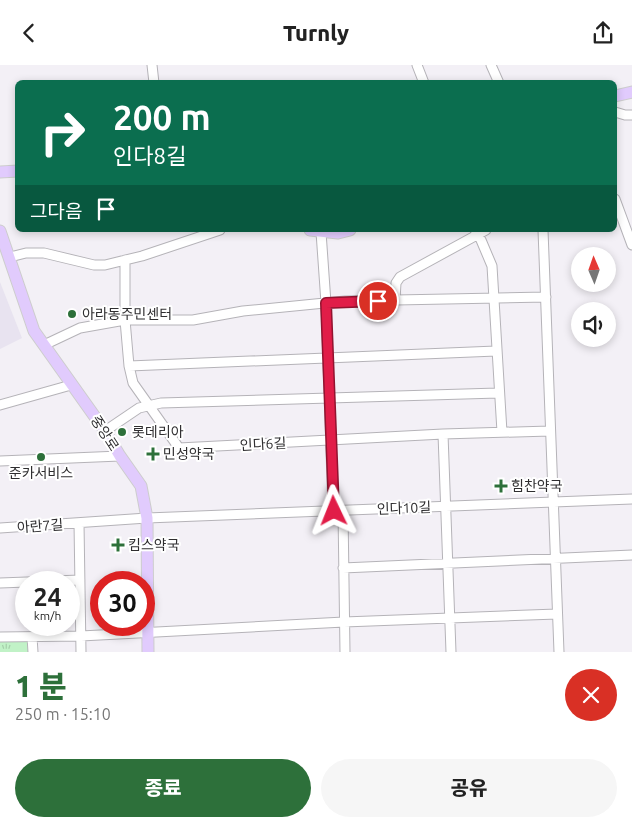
<!DOCTYPE html>
<html lang="ko">
<head>
<meta charset="utf-8">
<style>
	:root { --surface:#fff; --page:#f6f6f6; --text:#222; --muted:#767676; --accent:#2d703a }
	body { margin:0; font-family:Ubuntu,"Noto Sans KR",sans-serif; background:var(--page); color:var(--text); height:100vh; display:flex; flex-direction:column; font-size:19px; white-space:nowrap }
	* { box-sizing:border-box; margin:0 }
	p { font-size:16px; color:var(--muted) }
	.icon { flex:none; width:28px; height:28px; fill:none; stroke:currentColor; stroke-width:2; stroke-linecap:round; stroke-linejoin:round }
	.map { position:relative; height:587px; overflow:hidden }
	.details { display:flex; flex-direction:column; background:var(--surface); flex:1 }
	.details>* { flex:none }
	.guide { position:absolute; left:15px; top:15px; width:602px; height:152px; border-radius:8px; box-shadow:0 2px 8px #0003; background:#0b6e4f; color:#fff; overflow:hidden }
	.needle { width:32px; rotate:358deg }
	.tools { position:absolute; left:571px; top:182px; display:grid; gap:10px }
	.tools a { display:grid; place-items:center; width:45px; height:45px; border-radius:50%; background:var(--surface); box-shadow:0 2px 8px #0003; font-size:25px }
	.speed { position:absolute; left:15px; top:506px; display:flex; gap:10px; font-size:25px; font-weight:700; text-align:center }
	.speed>* { display:grid; place-content:center; width:65px; height:65px; border-radius:50%; background:var(--surface); box-shadow:0 2px 8px #0003; line-height:1 }
	.speed small { font-size:12px; font-weight:400 }
	.speed .limit { border:8px solid #d22; background:#fff; color:#111 }
	.pin { position:absolute; display:grid; place-items:center; width:42px; height:42px; color:#fff; margin:-21px; border:2px solid #fff; border-radius:50%; box-shadow:0 1px 5px #0007 }
	.me { position:absolute; width:55px; margin:-28px; rotate:358deg; stroke-linejoin:round; filter:drop-shadow(0 0 4px #0008) }
	.turn { display:flex; align-items:center; gap:18px; height:105px; padding:0 15px; font-size:22px }
	.turn .icon { width:65px; height:65px; stroke-width:2.5 }
	.turn b { display:block; font-size:35px; line-height:42px }
	.then { display:flex; align-items:center; height:48px; padding:0 15px; background:#0003; gap:10px; font-size:19px }
	.round { display:grid; place-items:center; flex:none; width:52px; height:52px; border-radius:26px; background:var(--page) }
	.headline { display:flex; align-items:center; justify-content:space-between; height:85px; padding:0 15px }
	h1 { font-size:30px; font-weight:800; line-height:38px; color:var(--accent) }
	.action { display:flex; gap:10px; margin-top:auto; padding:10px 15px }
	.action a { flex:1; height:58px; border-radius:30px; background:var(--accent); color:#fff; font-size:20px; font-weight:800; line-height:58px; text-align:center }
	.action a+a { background:var(--page); color:var(--text) }
	header { display:flex; justify-content:space-between; align-items:center; height:65px; padding:0 15px; background:var(--surface); font-size:22px; font-weight:800 }
	.map>svg:first-child { display:block }
	.built { fill:#e8e3f0 }
	.park { fill:url(#park-tufts) }
	.lines { fill:none; stroke-linecap:round; stroke-linejoin:round }
	.minor-casing { stroke:#b5b3b8; stroke-width:11 }
	.major-casing { stroke:#cdcdcd; stroke-width:13 }
	.minor { stroke:#fff; stroke-width:9 }
	.major { stroke:#e1cbfd; stroke-width:11 }
	.route-casing { stroke:#92132f; stroke-width:12 }
	.route { stroke:#e11d48; stroke-width:9 }
	.poi-dot { fill:#2d703a; stroke:#fff; stroke-width:2 }
	.labels { text-anchor:middle; dominant-baseline:central; stroke-width:4; stroke-linejoin:round; paint-order:stroke }
	.poi-label { font-size:14px; fill:#2f2e30; stroke:#fff; text-anchor:start }
	.street-label { font-size:14px; fill:#2f2e30; stroke:#fff }
</style>
</head>
<body>
<header><svg class="icon" aria-label="back" viewBox="0 0 24 24"><path d="M15 5l-7 7 7 7"/></svg>Turnly<svg class="icon" aria-label="share" viewBox="0 0 24 24"><path d="M12 15V3M7 8l5-5 5 5M5 13v7h14v-7"/></svg></header>
<div class="map">
<svg width="632" height="587" viewBox="0 0 632 587">
	<defs>
		<pattern id="park-tufts" width="24" height="20" patternUnits="userSpaceOnUse" patternTransform="scale(1.25)"><rect width="24" height="20" fill="#c1f2c7"/><path d="M3 7l-1-3M5 7V3M7 7l1-3M15 17l-1-3M17 17v-4M19 17l1-3" fill="none" stroke="#a6d0ab"/></pattern>
	</defs>
	<rect width="100%" height="100%" fill="#f3f0f6"/>
	<path class="built" d="M 0,217 L 22,273 L 0,284 Z"/>
	<path class="park" d="M 0,573 L 28,573 L 29,587 L 0,587 Z"/>
	<g class="lines">
		<defs>
			<path id="minor" d="M 152,0 L 154,18
				M 417,0 L 424,18
				M 491,0 L 499,18
				M 615,47 L 625,50 L 632,50
				M 615,134 L 632,180
				M 475,165 L 481,175 L 492,201 L 502,367
				M 543,165 L 559,587
				M 321,167 L 326,238 L 333,446
				M 10,192 L 26,188 L 44,188 L 94,200 L 105,200 L 142,191 L 220,165
				M 125,195 L 125,255 L 129,301 L 133,318 L 179,383 L 443,369 L 550,366
				M 395,235 L 396,218 L 400,212 L 486,165
				M 44,280 L 80,263 L 125,255 L 193,255 L 243,246 L 345,236 L 546,232
				M 129,301 L 496,286
				M 0,340 L 71,320
				M 105,366 L 139,343 L 161,338 L 498,328
				M 443,369 L 451,587
				M 0,396 L 120,391
				M 343,446 L 345,587
				M 79,458 L 81,587
				M 0,463 L 147,453 L 632,434
				M 343,503 L 632,490
				M 0,518 L 80,515
				M 0,572 L 81,571 L 344,557 L 557,549
				M 32,572 L 33,587"/>
			<path id="major" d="M 615,31 L 632,27
				M 0,107 L 18,106
				M 310,165 L 338,168 L 350,165
				M 0,166 L 34,266 L 105,366 L 120,391 L 141,421 L 147,453 L 148,587"/>
		</defs>
		<use href="#minor" class="minor-casing"/>
		<use href="#major" class="major-casing"/>
		<use href="#minor" class="minor"/>
		<use href="#major" class="major"/>
	</g>
	<g class="lines">
		<defs>
			<path id="route" d="M 334,446 L 326,238 L 378,236"/>
		</defs>
		<use href="#route" class="route-casing"/>
		<use href="#route" class="route"/>
	</g>
	<g class="poi-dot">
		<circle cx="72" cy="249" r="5"/>
		<circle cx="122" cy="367" r="5"/>
		<path d="M150.5 381.5h5v5h5v5h-5v5h-5v-5h-5v-5h5z"/>
		<circle cx="41" cy="392" r="5"/>
		<path d="M498.5 413.5h5v5h5v5h-5v5h-5v-5h-5v-5h5z"/>
		<path d="M115.5 472.5h5v5h5v5h-5v5h-5v-5h-5v-5h5z"/>
	</g>
	<g class="labels">
		<g class="poi-label">
			<text x="82" y="249">아라동주민센터</text>
			<text x="132" y="367">롯데리아</text>
			<text x="163" y="389">민성약국</text>
			<text x="41" y="408" text-anchor="middle">준카서비스</text>
			<text x="511" y="421">힘찬약국</text>
			<text x="128" y="480">킴스약국</text>
		</g>
		<g class="street-label">
			<text transform="translate(105 368) rotate(57)">중앙로</text>
			<text transform="translate(263 379) rotate(-3)">인다6길</text>
			<text transform="translate(404 443) rotate(-2)">인다10길</text>
			<text transform="translate(40 461) rotate(-4)">아란7길</text>
		</g>
	</g>
</svg>
<div class="tools">
<a><svg class="needle" viewBox="-14 -14 28 28"><path d="M0-13l5 13h-10z" fill="#e53935"/><path d="M0 13l5-13h-10z" fill="#767676"/></svg></a>
<a><svg class="icon" aria-label="sound" viewBox="0 0 24 24"><path d="M4 9h4l5-4v14l-5-4H4zM17 9q2 3 0 6"/></svg></a>
</div>
<div class="speed"><div>24<small>km/h</small></div><div class="limit">30</div></div>
<div class="pin" style="left:378px;top:236px;background:#d93025"><svg class="icon" aria-label="arrive" viewBox="0 0 24 24"><path d="M6 21V4h12l-3 4 3 4H6"/></svg></div>
<svg class="me" style="left:334px;top:446px" viewBox="-20 -20 40 40"><path d="M0-17L14 15 0 8-14 15z" fill="#e11d48" stroke="#fff" stroke-width="4"/></svg>
<div class="guide">
<div class="turn"><svg class="icon" aria-label="right" viewBox="0 0 24 24"><path d="M7 20v-9h11M14 6l5 5-5 5"/></svg><div><b>200 m</b>인다8길</div></div>
<div class="then">그다음<svg class="icon" aria-label="arrive" viewBox="0 0 24 24"><path d="M6 21V4h12l-3 4 3 4H6"/></svg></div>
</div>
</div>
<section class="details">
<div class="headline"><div><h1>1 분</h1><p>250 m · 15:10</p></div><a class="round" style="background:#d93025;color:#fff"><svg class="icon" aria-label="close" viewBox="0 0 24 24"><path d="M6 6l12 12M18 6L6 18"/></svg></a></div>
<div class="action"><a>종료</a><a>공유</a></div>
</section>
</body>
</html>
